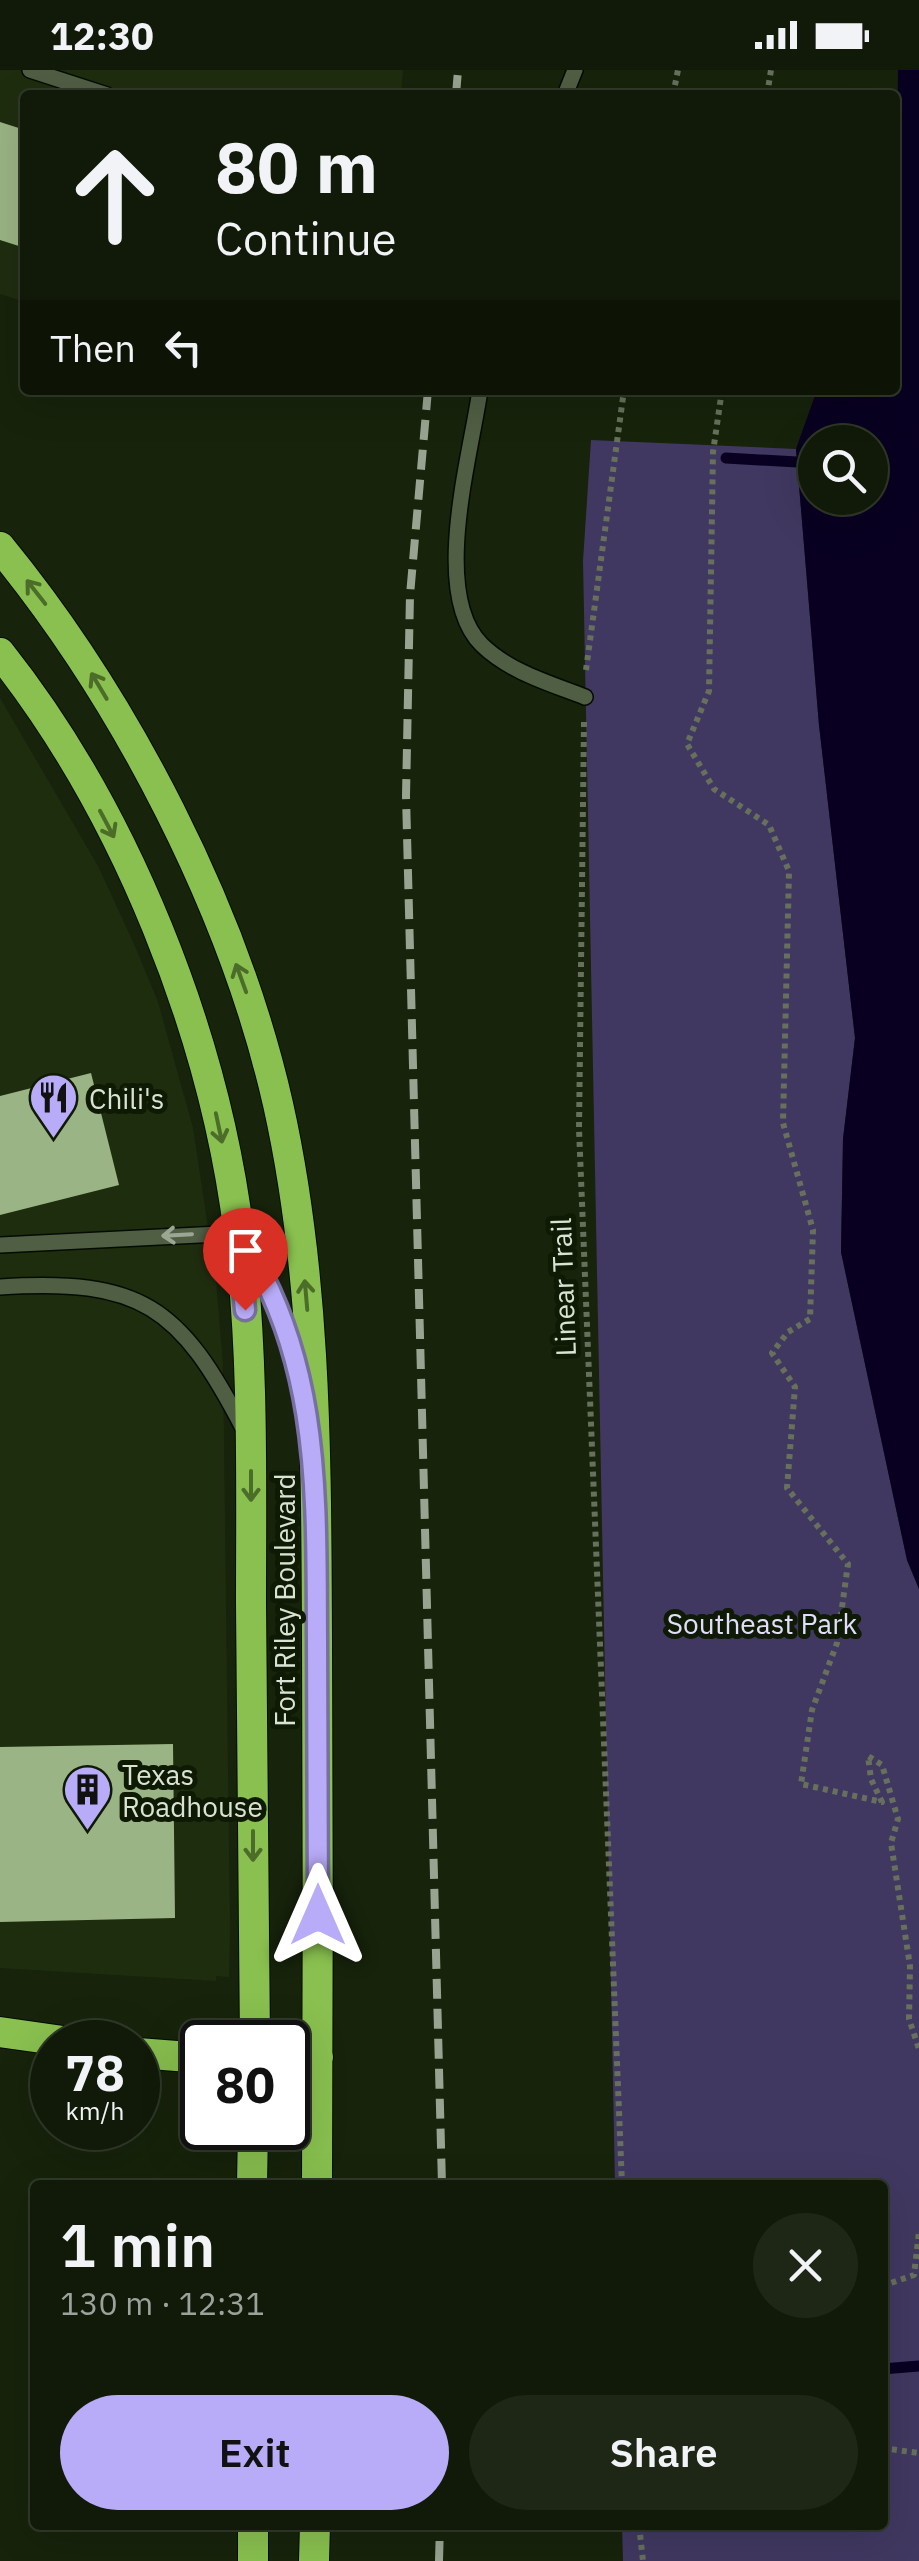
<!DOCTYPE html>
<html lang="en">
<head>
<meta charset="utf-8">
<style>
	:root { --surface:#111a08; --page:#1e2716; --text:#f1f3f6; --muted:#9ca19c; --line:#303829; --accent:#b8abf7 }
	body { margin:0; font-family:"IBM Plex Sans",sans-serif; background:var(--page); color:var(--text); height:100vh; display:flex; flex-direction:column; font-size:38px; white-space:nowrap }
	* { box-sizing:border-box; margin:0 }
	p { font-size:32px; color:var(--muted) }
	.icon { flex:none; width:55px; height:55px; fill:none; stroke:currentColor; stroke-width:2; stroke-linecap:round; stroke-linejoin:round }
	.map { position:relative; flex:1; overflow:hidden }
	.side { position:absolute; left:30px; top:2110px; width:858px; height:350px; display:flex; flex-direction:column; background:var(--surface); border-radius:10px; box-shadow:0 10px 40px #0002,0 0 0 2px var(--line) }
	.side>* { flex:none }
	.guide { position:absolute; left:20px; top:20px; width:880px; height:305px; border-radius:10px; box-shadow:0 10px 40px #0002,0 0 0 2px var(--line); background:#111a08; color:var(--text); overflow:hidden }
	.buttons { position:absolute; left:798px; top:355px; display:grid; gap:20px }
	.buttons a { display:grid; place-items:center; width:90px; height:90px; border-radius:50%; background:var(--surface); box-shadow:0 10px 40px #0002,0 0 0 2px var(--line); font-size:50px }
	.speed { position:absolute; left:30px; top:1950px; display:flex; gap:20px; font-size:50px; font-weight:700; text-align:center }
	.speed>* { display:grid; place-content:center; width:130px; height:130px; border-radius:50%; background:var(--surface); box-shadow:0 10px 40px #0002,0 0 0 2px var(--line); line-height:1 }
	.speed small { font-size:25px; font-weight:400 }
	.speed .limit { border:5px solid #111; border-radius:15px; background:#fff; color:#111 }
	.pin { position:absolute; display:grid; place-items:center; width:85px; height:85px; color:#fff; margin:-102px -42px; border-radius:50% 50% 50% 0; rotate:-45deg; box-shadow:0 0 10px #0007 }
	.pin .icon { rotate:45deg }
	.me { position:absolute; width:110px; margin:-55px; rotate:0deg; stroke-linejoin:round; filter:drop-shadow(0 0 8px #0008) }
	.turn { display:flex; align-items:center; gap:35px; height:210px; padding:0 30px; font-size:45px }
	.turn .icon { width:130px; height:130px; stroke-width:2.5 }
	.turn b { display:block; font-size:70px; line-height:85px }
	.then { display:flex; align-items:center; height:95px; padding:0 30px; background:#0003; gap:20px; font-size:38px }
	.round { display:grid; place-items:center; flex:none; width:105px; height:105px; border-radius:52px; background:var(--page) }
	.head { display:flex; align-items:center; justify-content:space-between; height:170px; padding:0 30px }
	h1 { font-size:60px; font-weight:600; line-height:75px }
	.action { display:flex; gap:20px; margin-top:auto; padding:20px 30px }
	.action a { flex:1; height:115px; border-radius:60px; background:var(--accent); color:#111; font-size:40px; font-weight:600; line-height:115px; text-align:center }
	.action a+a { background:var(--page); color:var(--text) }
	.status { display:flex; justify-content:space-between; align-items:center; height:70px; padding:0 50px; background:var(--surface); direction:ltr }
	.status svg { height:28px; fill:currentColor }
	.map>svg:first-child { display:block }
	.built { fill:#1f2d0f }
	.green { fill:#403860 }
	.water { fill:#090021; fill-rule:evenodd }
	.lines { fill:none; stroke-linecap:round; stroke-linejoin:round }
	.stream { stroke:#090021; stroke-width:11 }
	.building { fill:#9ab485 }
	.lane-casing { stroke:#040c00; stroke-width:18 }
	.highway-casing { stroke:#040c00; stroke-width:32 }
	.path { stroke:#66705c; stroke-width:6; stroke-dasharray:5 5; stroke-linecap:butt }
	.lane { stroke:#505e44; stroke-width:15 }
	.highway { stroke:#89c04f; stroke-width:30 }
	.rail { stroke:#99a391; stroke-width:8; stroke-dasharray:20 10; stroke-linecap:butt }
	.oneway { stroke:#4c6d29 }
	.oneway2 { stroke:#9ca793 }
	.route-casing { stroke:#786fa1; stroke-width:25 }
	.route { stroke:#b8abf7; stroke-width:18 }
	.labels { text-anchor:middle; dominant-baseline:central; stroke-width:10; stroke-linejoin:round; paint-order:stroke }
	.poi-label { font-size:28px; fill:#dae2d3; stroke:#0e1a03; text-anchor:start }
	.street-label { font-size:28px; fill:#dae2d3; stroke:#0e1a03 }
	.park-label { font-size:28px; fill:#e1ddfb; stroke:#0e1a03 }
</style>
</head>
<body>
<div class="status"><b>12:30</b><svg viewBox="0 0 49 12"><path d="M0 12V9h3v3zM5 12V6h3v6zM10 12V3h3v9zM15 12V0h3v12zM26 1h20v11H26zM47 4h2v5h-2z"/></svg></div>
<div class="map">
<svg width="919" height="2491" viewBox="0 0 919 2491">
	<rect width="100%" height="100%" fill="#17230b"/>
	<path class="built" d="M 0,0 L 403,0 L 401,25 L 25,25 L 25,232 L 0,224 Z
		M 0,628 L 98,796 L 134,874 L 158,932 L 193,1058 L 216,1211 L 223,1295 L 230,1861 L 229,1907 L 216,1906 L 216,1911 L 0,1898 Z"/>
	<path class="green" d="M 591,370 L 796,379 L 819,655 L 855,968 L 843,1069 L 841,1182 L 907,1490 L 919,1519 L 919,2491 L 623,2491 L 622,2455 L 882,2455 L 882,2115 L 615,2115 L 583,491 Z"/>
	<path class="water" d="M 898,0 L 919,0 L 919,1519 L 907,1490 L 841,1182 L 843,1069 L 855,968 L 819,655 L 796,379 L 817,320 L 895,320 ZM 815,372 L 870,372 L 870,428 L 815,428 Z"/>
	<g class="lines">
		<path class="stream" d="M 726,388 L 815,393
			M 882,2299 L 919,2296"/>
	</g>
	<path class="building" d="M 0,52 L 25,60 L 25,178 L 0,170 Z
		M 91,1003 L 119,1115 L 0,1145 L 0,1026 Z
		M 173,1674 L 175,1848 L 0,1852 L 0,1677 Z"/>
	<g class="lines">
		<defs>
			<path id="lane" d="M 30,0 L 107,25
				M 565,25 L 575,0
				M 480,320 C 471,385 430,524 482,575 C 510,602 549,613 585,627
				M 0,1175 L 239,1163 L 267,1206 L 301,1322
				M 0,1217 C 141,1208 180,1236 244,1360"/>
			<path id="highway" d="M 0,477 C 126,631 234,840 278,1034 C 317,1208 316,1388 317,1565 C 318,1748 318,1932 317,2115
				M 0,583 C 126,742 214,963 239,1164 C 254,1287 251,1411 251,1534 C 252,1680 253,1826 255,1972
				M 0,1962 L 70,1972
				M 138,1983 L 202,1988
				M 288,1987 L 318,1987
				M 252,2115 L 253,2058
				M 253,2455 L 253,2491
				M 314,2491 L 315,2455"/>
		</defs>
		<use href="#lane" class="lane-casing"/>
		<use href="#highway" class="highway-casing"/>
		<path class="path" d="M 673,25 L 678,0
			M 767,25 L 771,0
			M 722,320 L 713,382 L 709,621 L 687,674 L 714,719 L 769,755 L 789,801 L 783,1053 L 813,1160 L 810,1249 L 788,1262 L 772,1283 L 795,1317 L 787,1418 L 848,1494 L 837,1573 L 812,1640 L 801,1714 L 882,1732 L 871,1709 L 868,1686 L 882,1695 L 898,1749 L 891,1773 L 910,1896 L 909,1949 L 919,1979
			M 586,600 L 624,320
			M 584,652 L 579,1059 L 622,2115
			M 882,2216 L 914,2205 L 919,2162
			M 882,2378 L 919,2383
			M 639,2455 L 643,2491"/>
		<use href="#lane" class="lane"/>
		<use href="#highway" class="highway"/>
		<path class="rail" d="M 456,25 L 458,0
			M 428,320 L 410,525 L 406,726 L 442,2115
			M 439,2491 L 440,2455"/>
	</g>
	<defs><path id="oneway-shaft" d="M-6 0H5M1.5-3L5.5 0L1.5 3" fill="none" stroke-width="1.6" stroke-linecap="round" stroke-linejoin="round" transform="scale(2.5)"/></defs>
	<g class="oneway">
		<use href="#oneway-shaft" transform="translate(36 522) rotate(-128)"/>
		<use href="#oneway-shaft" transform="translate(99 616) rotate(-121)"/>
		<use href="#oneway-shaft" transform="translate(107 754) rotate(62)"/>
		<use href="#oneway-shaft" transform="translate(241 908) rotate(-110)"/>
		<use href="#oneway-shaft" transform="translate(219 1058) rotate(78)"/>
		<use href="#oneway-shaft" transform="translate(306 1225) rotate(-95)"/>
		<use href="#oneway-shaft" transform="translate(251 1416) rotate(90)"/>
		<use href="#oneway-shaft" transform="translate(253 1776) rotate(90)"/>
	</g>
	<use class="oneway2" href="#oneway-shaft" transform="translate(177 1165) rotate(177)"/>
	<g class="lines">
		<defs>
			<path id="route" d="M 245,1240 L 238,1163 C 322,1289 316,1425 317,1569 C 317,1661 318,1753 318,1845"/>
		</defs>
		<use href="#route" class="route-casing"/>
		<use href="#route" class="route"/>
	</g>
	<defs>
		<symbol id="restaurant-pin" viewBox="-11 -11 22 30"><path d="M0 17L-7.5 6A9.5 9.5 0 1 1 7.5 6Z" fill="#b8abf7" stroke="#0e1a03"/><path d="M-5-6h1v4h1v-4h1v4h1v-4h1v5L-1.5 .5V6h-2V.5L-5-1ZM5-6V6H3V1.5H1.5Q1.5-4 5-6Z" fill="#111"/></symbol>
		<symbol id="building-pin" viewBox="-11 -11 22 30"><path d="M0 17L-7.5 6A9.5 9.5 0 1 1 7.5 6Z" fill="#b8abf7" stroke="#0e1a03"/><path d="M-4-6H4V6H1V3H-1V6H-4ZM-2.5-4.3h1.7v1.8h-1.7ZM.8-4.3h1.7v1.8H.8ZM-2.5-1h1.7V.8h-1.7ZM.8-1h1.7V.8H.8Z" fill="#111"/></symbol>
	</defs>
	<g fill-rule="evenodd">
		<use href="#restaurant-pin" x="26" y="1000" width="55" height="75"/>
		<use href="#building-pin" x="60" y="1692" width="55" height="75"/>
	</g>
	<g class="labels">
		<g class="poi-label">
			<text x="89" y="1028">Chili's</text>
			<text x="122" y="1704">Texas<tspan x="122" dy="32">Roadhouse</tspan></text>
		</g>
		<g class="street-label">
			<text transform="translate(563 1217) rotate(-92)">Linear Trail</text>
			<text transform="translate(284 1530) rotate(-90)">Fort Riley Boulevard</text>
		</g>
		<g class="park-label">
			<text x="762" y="1553">Southeast Park</text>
		</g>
	</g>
</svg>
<div class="buttons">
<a><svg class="icon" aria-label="search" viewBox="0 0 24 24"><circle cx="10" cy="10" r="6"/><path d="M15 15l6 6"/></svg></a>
</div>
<div class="speed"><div>78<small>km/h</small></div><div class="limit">80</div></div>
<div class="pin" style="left:245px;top:1240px;background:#d93025"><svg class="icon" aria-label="arrive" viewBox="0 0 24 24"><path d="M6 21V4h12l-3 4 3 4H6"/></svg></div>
<svg class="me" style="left:318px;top:1845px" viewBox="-20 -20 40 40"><path d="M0-17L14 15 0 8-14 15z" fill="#b8abf7" stroke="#fff" stroke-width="4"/></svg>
<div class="guide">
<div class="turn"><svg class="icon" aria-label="ahead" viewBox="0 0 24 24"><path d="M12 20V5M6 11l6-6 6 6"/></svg><div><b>80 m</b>Continue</div></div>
<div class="then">Then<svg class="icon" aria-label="left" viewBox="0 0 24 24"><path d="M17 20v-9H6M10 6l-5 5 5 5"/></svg></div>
</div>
<section class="side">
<div class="head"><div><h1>1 min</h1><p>130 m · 12:31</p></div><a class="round"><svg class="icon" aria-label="close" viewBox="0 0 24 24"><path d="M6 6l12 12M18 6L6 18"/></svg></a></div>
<div class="action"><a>Exit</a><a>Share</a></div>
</section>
</div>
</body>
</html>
